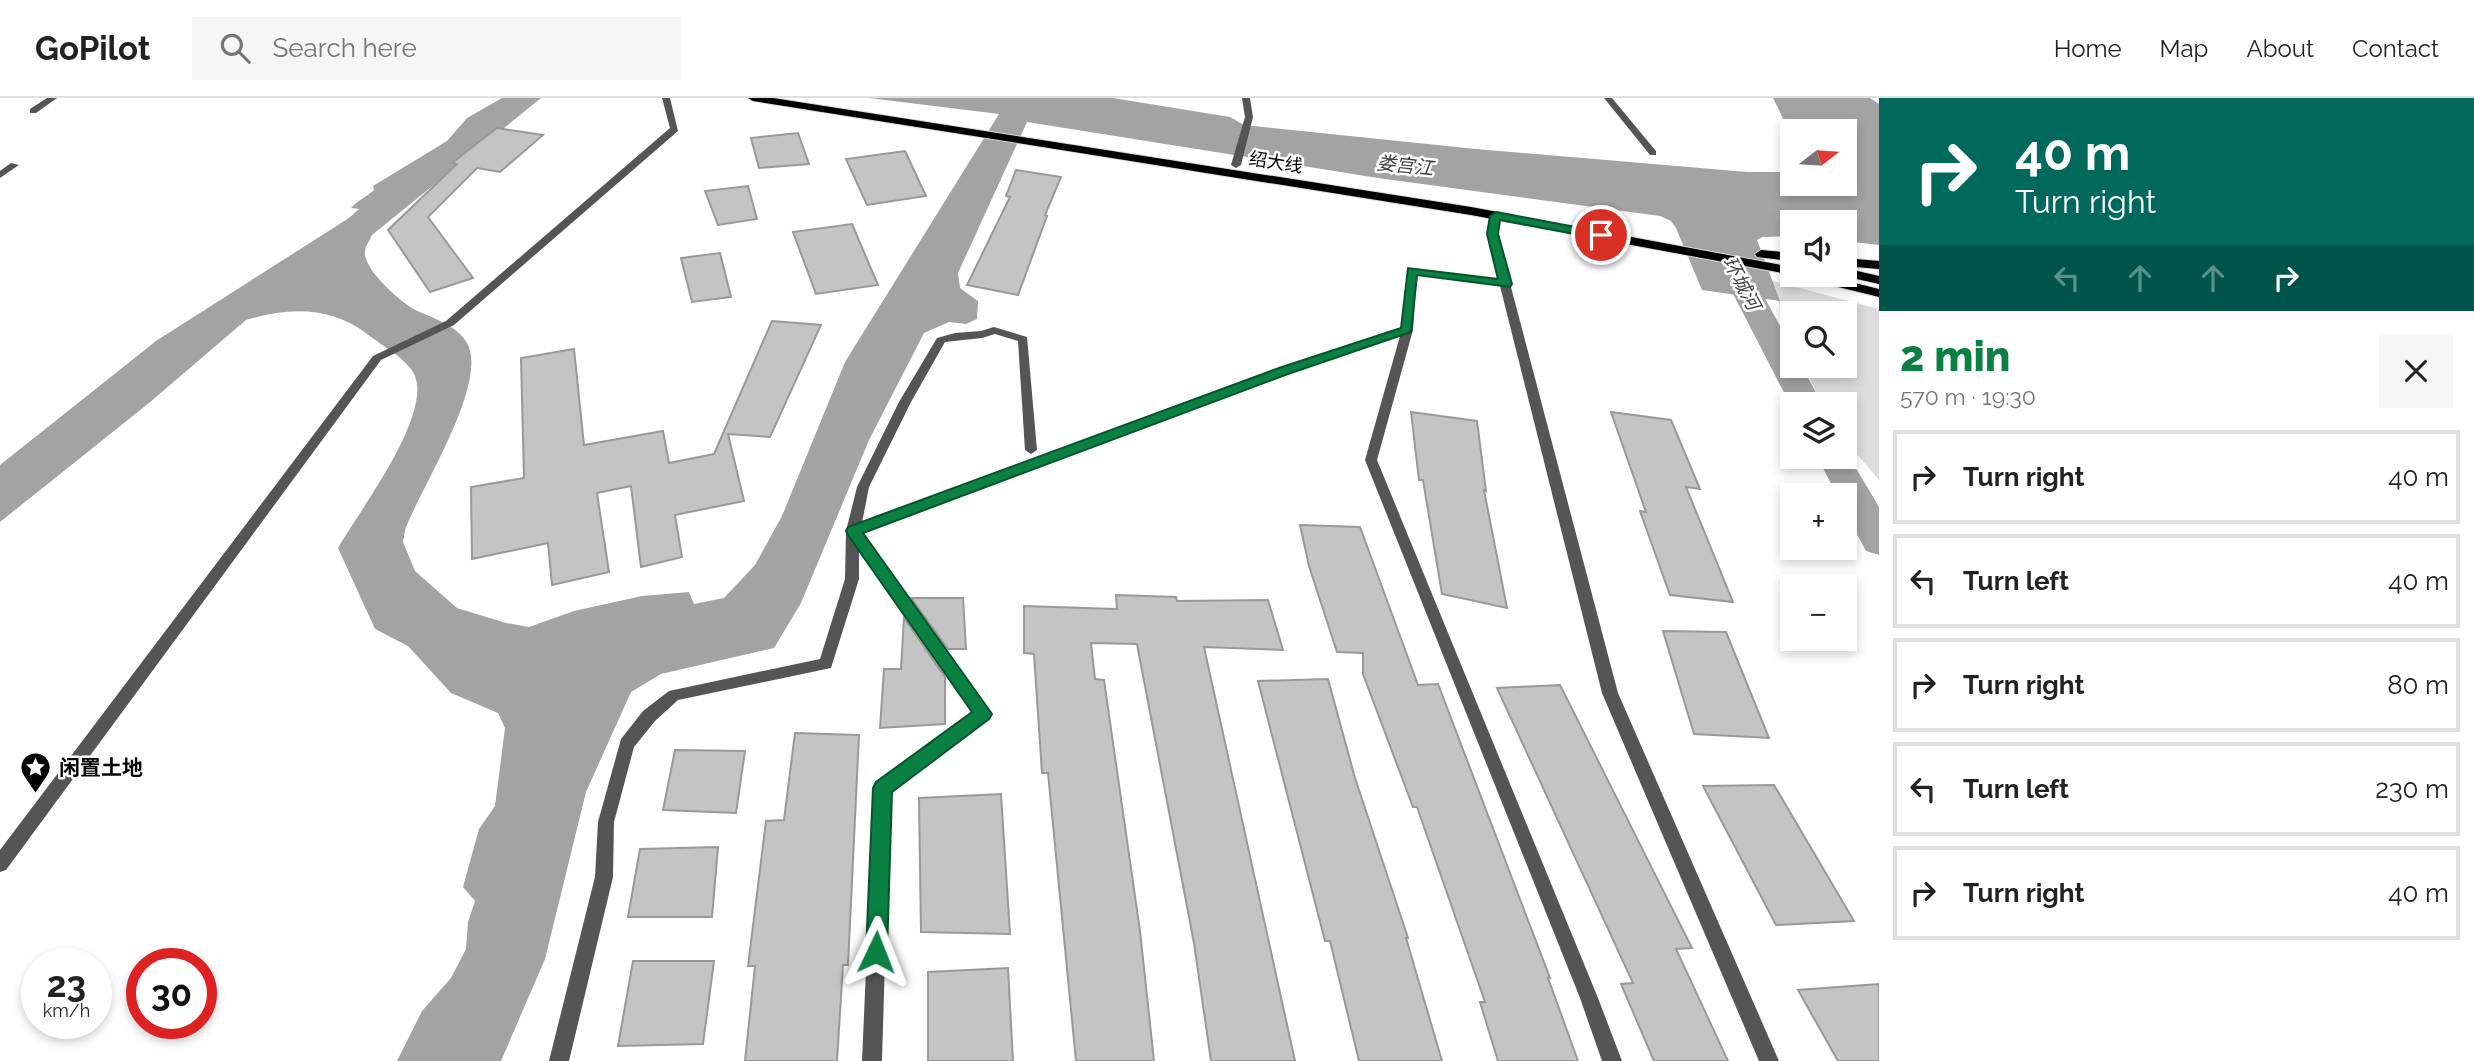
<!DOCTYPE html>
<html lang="en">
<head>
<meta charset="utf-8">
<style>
	:root { --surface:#fff; --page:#f6f6f6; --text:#222; --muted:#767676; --line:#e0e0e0; --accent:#0b8043 }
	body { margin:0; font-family:Raleway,"Noto Sans SC",sans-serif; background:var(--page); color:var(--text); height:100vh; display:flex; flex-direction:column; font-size:26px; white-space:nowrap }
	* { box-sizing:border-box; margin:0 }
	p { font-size:23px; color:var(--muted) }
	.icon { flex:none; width:38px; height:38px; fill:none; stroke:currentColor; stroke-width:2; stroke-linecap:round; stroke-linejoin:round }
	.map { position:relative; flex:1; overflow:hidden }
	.drawer { display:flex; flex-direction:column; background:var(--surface); width:595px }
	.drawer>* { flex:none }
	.hud { background:#00695c; color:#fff; overflow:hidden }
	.needle { width:46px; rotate:73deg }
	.tools { position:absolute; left:1780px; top:21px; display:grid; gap:14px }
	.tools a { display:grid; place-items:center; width:77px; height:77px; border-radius:0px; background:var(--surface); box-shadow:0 4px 10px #0003; font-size:35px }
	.speed { position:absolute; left:21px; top:850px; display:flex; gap:14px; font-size:35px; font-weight:700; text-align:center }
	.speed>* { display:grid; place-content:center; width:91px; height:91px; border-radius:50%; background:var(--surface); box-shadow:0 4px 10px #0003; line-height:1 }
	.speed small { font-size:18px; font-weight:400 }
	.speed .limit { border:10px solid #d22; background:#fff; color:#111 }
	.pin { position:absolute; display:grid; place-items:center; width:60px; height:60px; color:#fff; margin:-30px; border:4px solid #fff; border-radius:50%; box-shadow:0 2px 7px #0007 }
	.me { position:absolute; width:77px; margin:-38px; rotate:2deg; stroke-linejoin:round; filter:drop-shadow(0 0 5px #0008) }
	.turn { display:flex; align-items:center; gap:24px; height:147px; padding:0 21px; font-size:32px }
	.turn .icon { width:91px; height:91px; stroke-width:2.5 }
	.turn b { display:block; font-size:49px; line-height:60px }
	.lanes { display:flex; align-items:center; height:66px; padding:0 21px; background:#0003; justify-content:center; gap:35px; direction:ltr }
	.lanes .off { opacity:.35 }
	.round { display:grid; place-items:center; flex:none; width:74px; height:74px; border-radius:0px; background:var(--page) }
	.head { display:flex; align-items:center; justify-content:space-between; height:119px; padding:0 21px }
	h1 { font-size:42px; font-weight:800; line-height:52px; color:var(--accent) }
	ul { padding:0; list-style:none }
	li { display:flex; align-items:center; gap:21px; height:94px; margin:0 14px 10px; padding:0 7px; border:4px solid var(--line); border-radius:0px }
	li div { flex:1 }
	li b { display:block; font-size:26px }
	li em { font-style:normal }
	header { display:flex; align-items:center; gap:42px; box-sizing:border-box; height:98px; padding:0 35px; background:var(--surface); border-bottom:2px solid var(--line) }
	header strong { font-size:33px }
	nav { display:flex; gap:38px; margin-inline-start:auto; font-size:24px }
	.search { width:490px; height:63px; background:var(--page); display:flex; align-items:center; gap:18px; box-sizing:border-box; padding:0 24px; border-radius:0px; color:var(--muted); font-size:26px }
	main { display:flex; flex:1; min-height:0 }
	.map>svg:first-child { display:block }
	.green { fill:#dcdcdc }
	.water { fill:#a3a3a3 }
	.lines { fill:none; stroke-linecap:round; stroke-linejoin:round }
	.river { fill:#a3a3a3; fill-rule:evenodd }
	.building { fill:#c4c4c4; stroke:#999; stroke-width:2 }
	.primary-casing { stroke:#dbdbdb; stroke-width:2 }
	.street { fill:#555; fill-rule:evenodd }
	.primary { fill:#000; fill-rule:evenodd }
	.route { fill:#0b8043; stroke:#07532c; stroke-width:2 }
	.labels { text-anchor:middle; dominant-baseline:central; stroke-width:5; stroke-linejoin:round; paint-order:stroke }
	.far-street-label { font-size:18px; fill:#000; stroke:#fff }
	.far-water-label { font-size:19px; font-style:italic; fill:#444; stroke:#fff }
	.poi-label { font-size:21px; font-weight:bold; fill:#000; stroke:#fff; text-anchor:start }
</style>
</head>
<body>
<header>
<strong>GoPilot</strong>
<div class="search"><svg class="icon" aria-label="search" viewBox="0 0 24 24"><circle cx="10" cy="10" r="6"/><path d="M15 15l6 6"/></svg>Search here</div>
<nav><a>Home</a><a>Map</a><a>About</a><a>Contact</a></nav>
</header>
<main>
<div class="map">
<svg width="1879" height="963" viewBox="0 0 1879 963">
	<rect width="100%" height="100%" fill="#fff"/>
	<path class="green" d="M 1769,182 L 1879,211 L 1879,382 L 1845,342 L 1844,306 L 1821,306 L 1805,268 L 1844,268 L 1844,215 L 1792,215 L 1792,237 Z"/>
	<path class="water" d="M 502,0 L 541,0 L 372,137 C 370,142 366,147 365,152 C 362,170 396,199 410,209 C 429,220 457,225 468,247 C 487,288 420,391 405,432 L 403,444 L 415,473 L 457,510 L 506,525 L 529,529 L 574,513 L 642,498 L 689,494 L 694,506 L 724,500 L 755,467 L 782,418 L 845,264 L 999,16 L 869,0 L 1113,0 L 1230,19 L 1244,27 L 1476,51 L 1747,74 L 1788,74 L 1792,69 L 1792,86 L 1844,86 L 1844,33 L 1792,33 L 1792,39 L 1773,0 L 1870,0 L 1879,6 L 1879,147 L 1845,143 L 1844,124 L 1792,124 L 1792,138 L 1764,138 L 1757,142 L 1780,203 L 1702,192 L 1676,130 L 1671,123 L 1660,118 L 1378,80 L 1027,24 L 958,175 L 960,190 L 978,203 L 977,221 L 966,226 L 949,224 L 924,235 L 869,342 L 801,505 L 774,550 L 661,576 L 631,594 L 586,694 L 545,861 L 501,963 L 397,963 L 422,913 L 451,880 L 466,851 L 468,824 L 475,803 L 463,789 L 479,731 L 495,708 L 505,630 L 498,615 L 451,595 L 408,548 L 375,531 L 338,450 C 359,413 431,320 415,278 C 409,262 381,247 367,236 C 331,208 288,209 246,222 L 149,305 L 0,424 L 0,367 L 156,243 L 349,120 L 359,111 L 351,110 C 358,102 366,99 374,92 L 373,88 L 447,43 L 467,20 Z"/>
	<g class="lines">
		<path class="river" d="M 1792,122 L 1802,124 L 1792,124 L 1792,138 L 1732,140 L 1792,250 L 1792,268 L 1802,268 L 1822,306 L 1792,306 L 1792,310 L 1700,132 L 1704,126 L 1714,124 Z
			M 1844,350 L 1879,409 L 1879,457 L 1866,453 L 1844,412 L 1844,397 L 1837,397 L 1817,359 L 1844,359 Z"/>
	</g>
	<path class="building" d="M 497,30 L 543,37 L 500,74 L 477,70 L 428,119 L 473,180 L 430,194 L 388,132 L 457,66 L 452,65 Z
		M 798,35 L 809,66 L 759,70 L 751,40 Z
		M 905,53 L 926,98 L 867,107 L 846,61 Z
		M 1016,72 L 1061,79 L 1045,117 L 1047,118 L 1018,197 L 967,187 L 1010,99 L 1006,98 Z
		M 748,88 L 757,121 L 718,127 L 705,93 Z
		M 852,126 L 878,187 L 816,196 L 793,134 Z
		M 720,155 L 731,199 L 692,204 L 681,160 Z
		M 772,223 L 821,227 L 770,339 L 728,336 L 744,403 L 675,417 L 682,459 L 641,469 L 631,388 L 597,395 L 609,474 L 552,487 L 548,445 L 472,461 L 471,389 L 524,380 L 521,260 L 574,251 L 584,347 L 663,333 L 669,365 L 714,356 Z
		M 1411,314 L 1477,323 L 1486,393 L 1484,392 L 1507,510 L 1442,496 L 1423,382 L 1419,382 Z
		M 1611,314 L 1671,322 L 1700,391 L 1686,389 L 1733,504 L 1670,497 L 1640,413 L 1646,414 Z
		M 1300,427 L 1360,429 L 1418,587 L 1438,586 L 1550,880 L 1548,880 L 1578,963 L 1498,963 L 1480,904 L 1485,904 L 1417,709 L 1413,709 L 1363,576 L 1363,555 L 1337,554 L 1309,468 Z
		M 1116,497 L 1176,499 L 1177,503 L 1268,502 L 1283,552 L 1204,549 L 1295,963 L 1211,963 L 1194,845 L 1137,546 L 1091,545 L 1095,581 L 1104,582 L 1140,833 L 1154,963 L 1076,963 L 1048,675 L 1042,675 L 1034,556 L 1024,555 L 1024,508 L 1117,511 Z
		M 911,500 L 963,500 L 966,551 L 948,551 Z
		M 904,520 L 945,579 L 945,626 L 880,630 L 884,571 L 901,571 Z
		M 1663,533 L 1726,534 L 1769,640 L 1694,636 Z
		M 1328,581 L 1355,680 L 1408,840 L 1406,840 L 1442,963 L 1359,963 L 1330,843 L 1325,843 L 1258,583 Z
		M 1560,587 L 1692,850 L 1676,851 L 1728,963 L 1654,963 L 1621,886 L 1633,885 L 1497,590 Z
		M 795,635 L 859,637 L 848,867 L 843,867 L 837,963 L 745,963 L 755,868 L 748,868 L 766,723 L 784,722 Z
		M 675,652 L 745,653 L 736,715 L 663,712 Z
		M 1774,687 L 1854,823 L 1776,827 L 1703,688 Z
		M 1001,696 L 1010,836 L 921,834 L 919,700 Z
		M 718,749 L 712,819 L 628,819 L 640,751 Z
		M 633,863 L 714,863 L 703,946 L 618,948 Z
		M 1008,870 L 1013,963 L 928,963 L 928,874 Z
		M 1879,886 L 1879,963 L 1838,963 L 1798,892 Z"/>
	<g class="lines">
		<defs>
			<path id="primary" d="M 748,0 L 773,0 L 1471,109 L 1792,169 L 1793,177 L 1471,117 L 753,3 Z
				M 1761,152 L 1792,155 L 1792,163 L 1757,159 L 1755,156 Z
				M 1844,160 L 1879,163 L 1879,171 L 1844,168 Z
				M 1844,170 L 1879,178 L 1879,186 L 1839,177 L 1844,177 Z
				M 1800,177 L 1822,177 L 1879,191 L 1879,199 L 1802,180 Z"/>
		</defs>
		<use href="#primary" class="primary-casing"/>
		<path class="street" d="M 47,0 L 57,0 L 36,15 L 30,15 L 30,11 Z
			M 662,0 L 670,0 L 678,33 L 454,227 L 381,262 L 6,772 L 0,774 L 0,752 L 373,258 L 446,223 L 670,30 Z
			M 1242,0 L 1250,0 L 1253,19 L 1241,67 L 1236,70 L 1231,67 L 1245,19 Z
			M 1604,0 L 1612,0 L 1656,53 L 1656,57 L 1650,57 Z
			M 11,65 L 19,67 L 0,80 L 0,73 Z
			M 1496,115 L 1501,118 L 1497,136 L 1618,595 L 1779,963 L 1759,963 L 1602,595 L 1500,188 L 1417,176 L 1413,232 L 1377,362 L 1598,900 L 1622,963 L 1602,963 L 1580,900 L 1365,362 L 1400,238 L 1288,276 L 862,435 L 991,616 L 989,621 L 890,693 L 882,963 L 862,963 L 874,690 L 876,685 L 973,614 L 859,452 L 859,481 L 831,570 L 678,602 L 655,623 L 634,649 L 614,724 L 613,779 L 569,963 L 549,963 L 595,779 L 598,724 L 621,641 L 643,613 L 669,593 L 820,561 L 845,481 L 846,433 L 857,389 L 899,304 L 937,240 L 955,235 L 981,233 L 994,229 L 1027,239 L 1037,352 L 1031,356 L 1025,352 L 1018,243 L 995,236 L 982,240 L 945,244 L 911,304 L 869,389 L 862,425 L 1280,270 L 1402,230 L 1408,170 L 1499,182 L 1487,136 L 1491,118 Z"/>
		<use href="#primary" class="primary"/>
	</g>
	<path class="route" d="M 1496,114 L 1601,134 L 1607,137 L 1601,141 L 1500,122 L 1498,136 L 1512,186 L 1510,189 L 1417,177 L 1411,234 L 1288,276 L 863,435 L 992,616 L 989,621 L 892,694 L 887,854 L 884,861 L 876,864 L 869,861 L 866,854 L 873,690 L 876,684 L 972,614 L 848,437 L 846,433 L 848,429 L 1279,270 L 1401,230 L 1408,170 L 1498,181 L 1487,136 L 1490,118 Z"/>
	<defs>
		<symbol id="sight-pin" viewBox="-11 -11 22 30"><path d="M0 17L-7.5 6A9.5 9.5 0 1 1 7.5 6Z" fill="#000" stroke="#fff"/><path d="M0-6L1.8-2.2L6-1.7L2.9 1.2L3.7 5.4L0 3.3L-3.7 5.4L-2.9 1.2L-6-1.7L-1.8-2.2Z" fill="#fff"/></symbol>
	</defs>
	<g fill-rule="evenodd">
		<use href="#sight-pin" x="18" y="652" width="35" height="47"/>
	</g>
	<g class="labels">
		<g class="far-street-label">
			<text transform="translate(1276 64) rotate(9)">绍大线</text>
		</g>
		<g class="far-water-label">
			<text transform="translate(1405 67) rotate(6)">娄宫江</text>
			<text transform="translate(1742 185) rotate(62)">环城河</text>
		</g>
		<g class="poi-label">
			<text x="59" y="669">闲置土地</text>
		</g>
	</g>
</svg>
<div class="tools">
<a><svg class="needle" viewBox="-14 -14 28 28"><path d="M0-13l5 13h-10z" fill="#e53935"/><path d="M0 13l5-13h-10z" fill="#767676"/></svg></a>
<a><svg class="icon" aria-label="sound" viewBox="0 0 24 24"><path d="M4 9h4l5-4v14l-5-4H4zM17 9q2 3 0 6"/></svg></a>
<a><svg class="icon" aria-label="search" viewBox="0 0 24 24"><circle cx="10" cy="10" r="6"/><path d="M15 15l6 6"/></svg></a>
<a><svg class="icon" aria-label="layers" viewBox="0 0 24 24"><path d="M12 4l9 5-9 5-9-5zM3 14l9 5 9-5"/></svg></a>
<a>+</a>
<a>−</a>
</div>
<div class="speed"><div>23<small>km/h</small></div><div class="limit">30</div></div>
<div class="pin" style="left:1601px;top:137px;background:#d93025"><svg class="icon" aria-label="arrive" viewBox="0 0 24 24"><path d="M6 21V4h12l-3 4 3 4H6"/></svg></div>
<svg class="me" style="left:876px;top:854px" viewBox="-20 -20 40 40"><path d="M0-17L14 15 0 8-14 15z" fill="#0b8043" stroke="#fff" stroke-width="4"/></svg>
</div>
<section class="drawer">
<div class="hud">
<div class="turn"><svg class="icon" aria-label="right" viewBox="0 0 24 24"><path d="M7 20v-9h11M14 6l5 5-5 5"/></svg><div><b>40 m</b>Turn right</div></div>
<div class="lanes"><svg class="icon off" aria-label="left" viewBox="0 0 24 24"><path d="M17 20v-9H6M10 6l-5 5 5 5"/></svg><svg class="icon off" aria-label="ahead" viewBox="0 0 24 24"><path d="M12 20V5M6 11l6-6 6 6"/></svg><svg class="icon off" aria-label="ahead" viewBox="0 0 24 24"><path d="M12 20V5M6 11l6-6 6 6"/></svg><svg class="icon" aria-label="right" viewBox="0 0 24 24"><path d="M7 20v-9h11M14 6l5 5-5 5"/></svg></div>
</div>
<div class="head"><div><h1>2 min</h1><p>570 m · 19:30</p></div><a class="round"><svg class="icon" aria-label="close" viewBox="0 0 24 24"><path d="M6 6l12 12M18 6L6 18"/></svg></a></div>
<ul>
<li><svg class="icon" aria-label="right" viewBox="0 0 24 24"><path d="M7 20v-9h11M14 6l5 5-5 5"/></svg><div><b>Turn right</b></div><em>40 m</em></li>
<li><svg class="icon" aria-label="left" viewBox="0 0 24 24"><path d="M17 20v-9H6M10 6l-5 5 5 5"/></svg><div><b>Turn left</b></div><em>40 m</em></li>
<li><svg class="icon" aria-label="right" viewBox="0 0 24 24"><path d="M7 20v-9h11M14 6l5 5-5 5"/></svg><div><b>Turn right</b></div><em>80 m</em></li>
<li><svg class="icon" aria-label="left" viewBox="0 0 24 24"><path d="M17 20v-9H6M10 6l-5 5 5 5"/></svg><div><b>Turn left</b></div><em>230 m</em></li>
<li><svg class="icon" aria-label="right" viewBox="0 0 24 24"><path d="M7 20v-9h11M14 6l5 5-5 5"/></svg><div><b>Turn right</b></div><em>40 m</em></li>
</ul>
</section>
</main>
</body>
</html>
